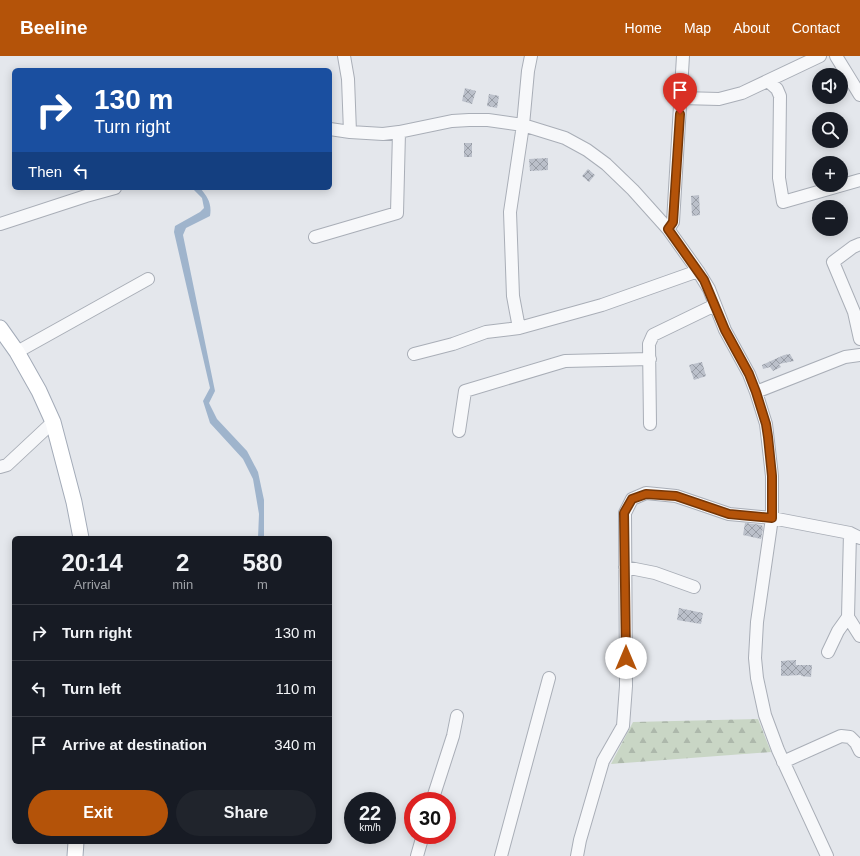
<!DOCTYPE html>
<html lang="en">
<head>
<meta charset="utf-8">
<style>
	:root { --surface:#171b24; --page:#20242c; --text:#f1f3f6; --muted:#9ea1a6; --line:#363941; --accent:#b45309 }
	body { margin:0; font-family:Helvetica,sans-serif; background:var(--page); color:var(--text); height:100vh; display:flex; flex-direction:column; font-size:15px; white-space:nowrap }
	* { box-sizing:border-box; margin:0 }
	p { font-size:13px; color:var(--muted) }
	.icon { flex:none; width:22px; height:22px; fill:none; stroke:currentColor; stroke-width:2; stroke-linecap:round; stroke-linejoin:round }
	.map { position:relative; flex:1; overflow:hidden }
	.side { position:absolute; left:12px; top:480px; width:320px; height:308px; display:flex; flex-direction:column; background:var(--surface); border-radius:6px; box-shadow:0 2px 10px #0003 }
	.side>* { flex:none }
	.top-card { position:absolute; left:12px; top:12px; width:320px; height:122px; border-radius:6px; box-shadow:0 2px 10px #0003; background:#1a4fa0; color:#fff; overflow:hidden }
	.controls { position:absolute; left:812px; top:12px; display:grid; gap:8px }
	.controls a { display:grid; place-items:center; width:36px; height:36px; border-radius:50%; background:var(--surface); box-shadow:0 2px 10px #0003; font-size:20px }
	.speed { position:absolute; left:344px; top:736px; display:flex; gap:8px; font-size:20px; font-weight:700; text-align:center }
	.speed>* { display:grid; place-content:center; width:52px; height:52px; border-radius:50%; background:var(--surface); box-shadow:0 2px 10px #0003; line-height:1 }
	.speed small { font-size:10px; font-weight:400 }
	.speed .limit { border:6px solid #d22; background:#fff; color:#111 }
	.pin { position:absolute; display:grid; place-items:center; width:34px; height:34px; color:#fff; margin:-41px -17px; border-radius:50% 50% 50% 0; rotate:-45deg; box-shadow:0 0 4px #0007 }
	.pin .icon { rotate:45deg }
	.me { position:absolute; width:44px; margin:-22px; rotate:0deg; stroke-linejoin:round; filter:drop-shadow(0 0 3px #0008) }
	.turn { display:flex; align-items:center; gap:14px; height:84px; padding:0 16px; font-size:18px }
	.turn .icon { width:52px; height:52px; stroke-width:2.5 }
	.turn b { display:block; font-size:28px; line-height:34px }
	.then { display:flex; align-items:center; height:38px; padding:0 16px; background:#0003; gap:8px; font-size:15px }
	.eta { display:flex; justify-content:space-evenly; align-items:center; height:68px; text-align:center }
	.eta b { font-size:24px; font-weight:700; line-height:28px }
	.action { display:flex; gap:8px; margin-top:auto; padding:8px 16px }
	.action a { flex:1; height:46px; border-radius:24px; background:var(--accent); color:#fff; font-size:16px; font-weight:700; line-height:46px; text-align:center }
	.action a+a { background:var(--page); color:var(--text) }
	ul { padding:0; list-style:none }
	li { display:flex; align-items:center; gap:12px; height:56px; padding:0 16px; border-top:1px solid var(--line) }
	li div { flex:1 }
	li b { display:block; font-size:15px }
	li em { font-style:normal }
	header { display:flex; align-items:center; gap:24px; box-sizing:border-box; height:56px; padding:0 20px; background:var(--accent); color:#fff }
	header strong { font-size:19px }
	nav { display:flex; gap:22px; margin-inline-start:auto; font-size:14px }
	.map>svg:first-child { display:block }
	.forest { fill:url(#forest-firs) }
	.water { fill:#9fb4cc }
	.building { fill:url(#building-cross-hatch) }
	.lines { fill:none; stroke-linecap:round; stroke-linejoin:round }
	.minor-casing { stroke:#a9aeb7; stroke-width:14 }
	.major-casing { stroke:#a3abb8; stroke-width:17 }
	.minor { stroke:#f7f8fa; stroke-width:12 }
	.major { stroke:#fff; stroke-width:15 }
	.route-casing { stroke:#753606; stroke-width:10 }
	.route { stroke:#b45309; stroke-width:7 }
</style>
</head>
<body>
<header>
<strong>Beeline</strong>
<nav><a>Home</a><a>Map</a><a>About</a><a>Contact</a></nav>
</header>
<div class="map">
<svg width="860" height="800" viewBox="0 0 860 800">
	<defs>
		<pattern id="forest-firs" width="22" height="20" patternUnits="userSpaceOnUse"><rect width="22" height="20" fill="#c9d6c5"/><path d="M5 1l3.5 6h-7zM16 11l3.5 6h-7z" fill="#adb8ab"/></pattern>
		<pattern id="building-cross-hatch" width="8" height="8" patternUnits="userSpaceOnUse"><rect width="8" height="8" fill="#bbc0ca"/><path d="M0 0l8 8M0 8l8-8" fill="none" stroke="#989da6"/></pattern>
	</defs>
	<rect width="100%" height="100%" fill="#e4e7ec"/>
	<path class="forest" d="M 758,663 L 771,696 L 611,708 L 633,666 Z"/>
	<path class="water" d="M 192,132 L 200,132 C 208,141 212,148 210,160 L 186,172 L 183,179 L 215,335 L 209,347 L 217,363 L 247,395 L 258,416 L 264,444 L 264,482 L 258,482 L 259,458 L 253,423 L 243,403 L 210,367 L 203,345 L 210,332 L 174,176 L 175,170 L 200,156 L 204,152 L 202,142 Z"/>
	<path class="building" d="M 465,32 L 476,35 L 472,48 L 462,45 Z
		M 489,38 L 499,40 L 497,52 L 487,50 Z
		M 464,87 L 472,87 L 472,101 L 464,101 Z
		M 548,102 L 548,114 L 530,115 L 529,103 Z
		M 588,113 L 595,119 L 589,126 L 582,120 Z
		M 699,139 L 700,159 L 692,160 L 691,140 Z
		M 790,298 L 794,305 L 779,308 L 781,311 L 773,315 L 770,311 L 763,313 L 762,309 L 784,299 Z
		M 702,306 L 706,320 L 694,324 L 689,309 Z
		M 745,467 L 762,469 L 763,472 L 761,483 L 743,479 Z
		M 679,552 L 703,557 L 701,568 L 677,564 Z
		M 796,604 L 796,609 L 812,609 L 811,621 L 801,620 L 801,619 L 781,620 L 781,605 Z"/>
	<g class="lines">
		<defs>
			<path id="minor" d="M 344,0 L 348,23 L 350,76
				M 836,0 L 860,39
				M 768,25 L 777,33 L 780,40 L 779,122 L 783,146 L 860,124
				M 681,42 L 719,43 L 742,37 L 820,0
				M 330,73 L 350,76 L 383,78 L 399,76 L 452,65 L 469,64 L 488,64 L 523,69 L 565,82 L 587,94 L 606,108 L 633,134 L 668,173 L 698,215 L 709,233 L 725,274 L 749,318 L 756,336 L 766,368 L 772,420 L 772,462 L 757,566 L 755,602 L 757,622 L 765,659 L 778,694 L 827,800
				M 0,168 L 86,140 L 115,132
				M 668,173 L 673,166 L 683,0
				M 315,181 L 397,157 L 399,76
				M 860,188 L 853,191 L 833,206 L 854,256 L 860,283
				M 519,272 L 513,240 L 510,156 L 523,69 L 528,15 L 531,0
				M 17,296 L 148,223
				M 414,298 L 453,288 L 486,276 L 519,272 L 602,249 L 698,215
				M 756,336 L 845,301 L 860,299
				M 650,368 L 649,288 L 653,279 L 715,249
				M 459,375 L 465,335 L 565,305 L 650,303
				M 0,411 L 7,409 L 53,366
				M 625,511 L 655,517 L 694,531
				M 848,561 L 860,580
				M 828,596 L 838,575 L 848,561 L 850,477
				M 783,706 L 841,680 L 850,681 L 856,687 L 860,695
				M 432,745 L 453,680 L 457,660
				M 417,800 L 423,779
				M 501,800 L 549,622
				M 577,800 L 580,784 L 603,705 L 623,670 L 626,630 L 625,457 L 632,443 L 646,437 L 676,440 L 729,458 L 772,462 L 850,477 L 860,482"/>
			<path id="major" d="M 0,272 L 17,296 L 39,335 L 53,366 L 74,446 L 81,482
				M 75,800 L 76,786"/>
		</defs>
		<use href="#minor" class="minor-casing"/>
		<use href="#major" class="major-casing"/>
		<use href="#minor" class="minor"/>
		<use href="#major" class="major"/>
	</g>
	<g class="lines">
		<defs>
			<path id="route" d="M 626,602 L 624,457 L 632,443 L 646,438 L 676,440 L 729,458 L 772,462 L 772,420 L 768,381 L 766,368 L 756,336 L 749,318 L 725,274 L 704,224 L 668,173 L 673,166 L 680,58"/>
		</defs>
		<use href="#route" class="route-casing"/>
		<use href="#route" class="route"/>
	</g>
</svg>
<div class="controls">
<a><svg class="icon" aria-label="sound" viewBox="0 0 24 24"><path d="M4 9h4l5-4v14l-5-4H4zM17 9q2 3 0 6"/></svg></a>
<a><svg class="icon" aria-label="search" viewBox="0 0 24 24"><circle cx="10" cy="10" r="6"/><path d="M15 15l6 6"/></svg></a>
<a>+</a>
<a>−</a>
</div>
<div class="speed"><div>22<small>km/h</small></div><div class="limit">30</div></div>
<div class="pin" style="left:680px;top:58px;background:#d93025"><svg class="icon" aria-label="arrive" viewBox="0 0 24 24"><path d="M6 21V4h12l-3 4 3 4H6"/></svg></div>
<svg class="me" style="left:626px;top:602px" viewBox="-20 -20 40 40"><circle r="19" fill="#fff"/><path d="M0-13L10 11 0 6-10 11z" fill="#b45309"/></svg>
<div class="top-card">
<div class="turn"><svg class="icon" aria-label="right" viewBox="0 0 24 24"><path d="M7 20v-9h11M14 6l5 5-5 5"/></svg><div><b>130 m</b>Turn right</div></div>
<div class="then">Then<svg class="icon" aria-label="left" viewBox="0 0 24 24"><path d="M17 20v-9H6M10 6l-5 5 5 5"/></svg></div>
</div>
<section class="side">
<div class="eta">
<div><b>20:14</b><p>Arrival</p></div>
<div><b>2</b><p>min</p></div>
<div><b>580</b><p>m</p></div>
</div>
<ul>
<li><svg class="icon" aria-label="right" viewBox="0 0 24 24"><path d="M7 20v-9h11M14 6l5 5-5 5"/></svg><div><b>Turn right</b></div><em>130 m</em></li>
<li><svg class="icon" aria-label="left" viewBox="0 0 24 24"><path d="M17 20v-9H6M10 6l-5 5 5 5"/></svg><div><b>Turn left</b></div><em>110 m</em></li>
<li><svg class="icon" aria-label="arrive" viewBox="0 0 24 24"><path d="M6 21V4h12l-3 4 3 4H6"/></svg><div><b>Arrive at destination</b></div><em>340 m</em></li>
</ul>
<div class="action"><a>Exit</a><a>Share</a></div>
</section>
</div>
</body>
</html>
